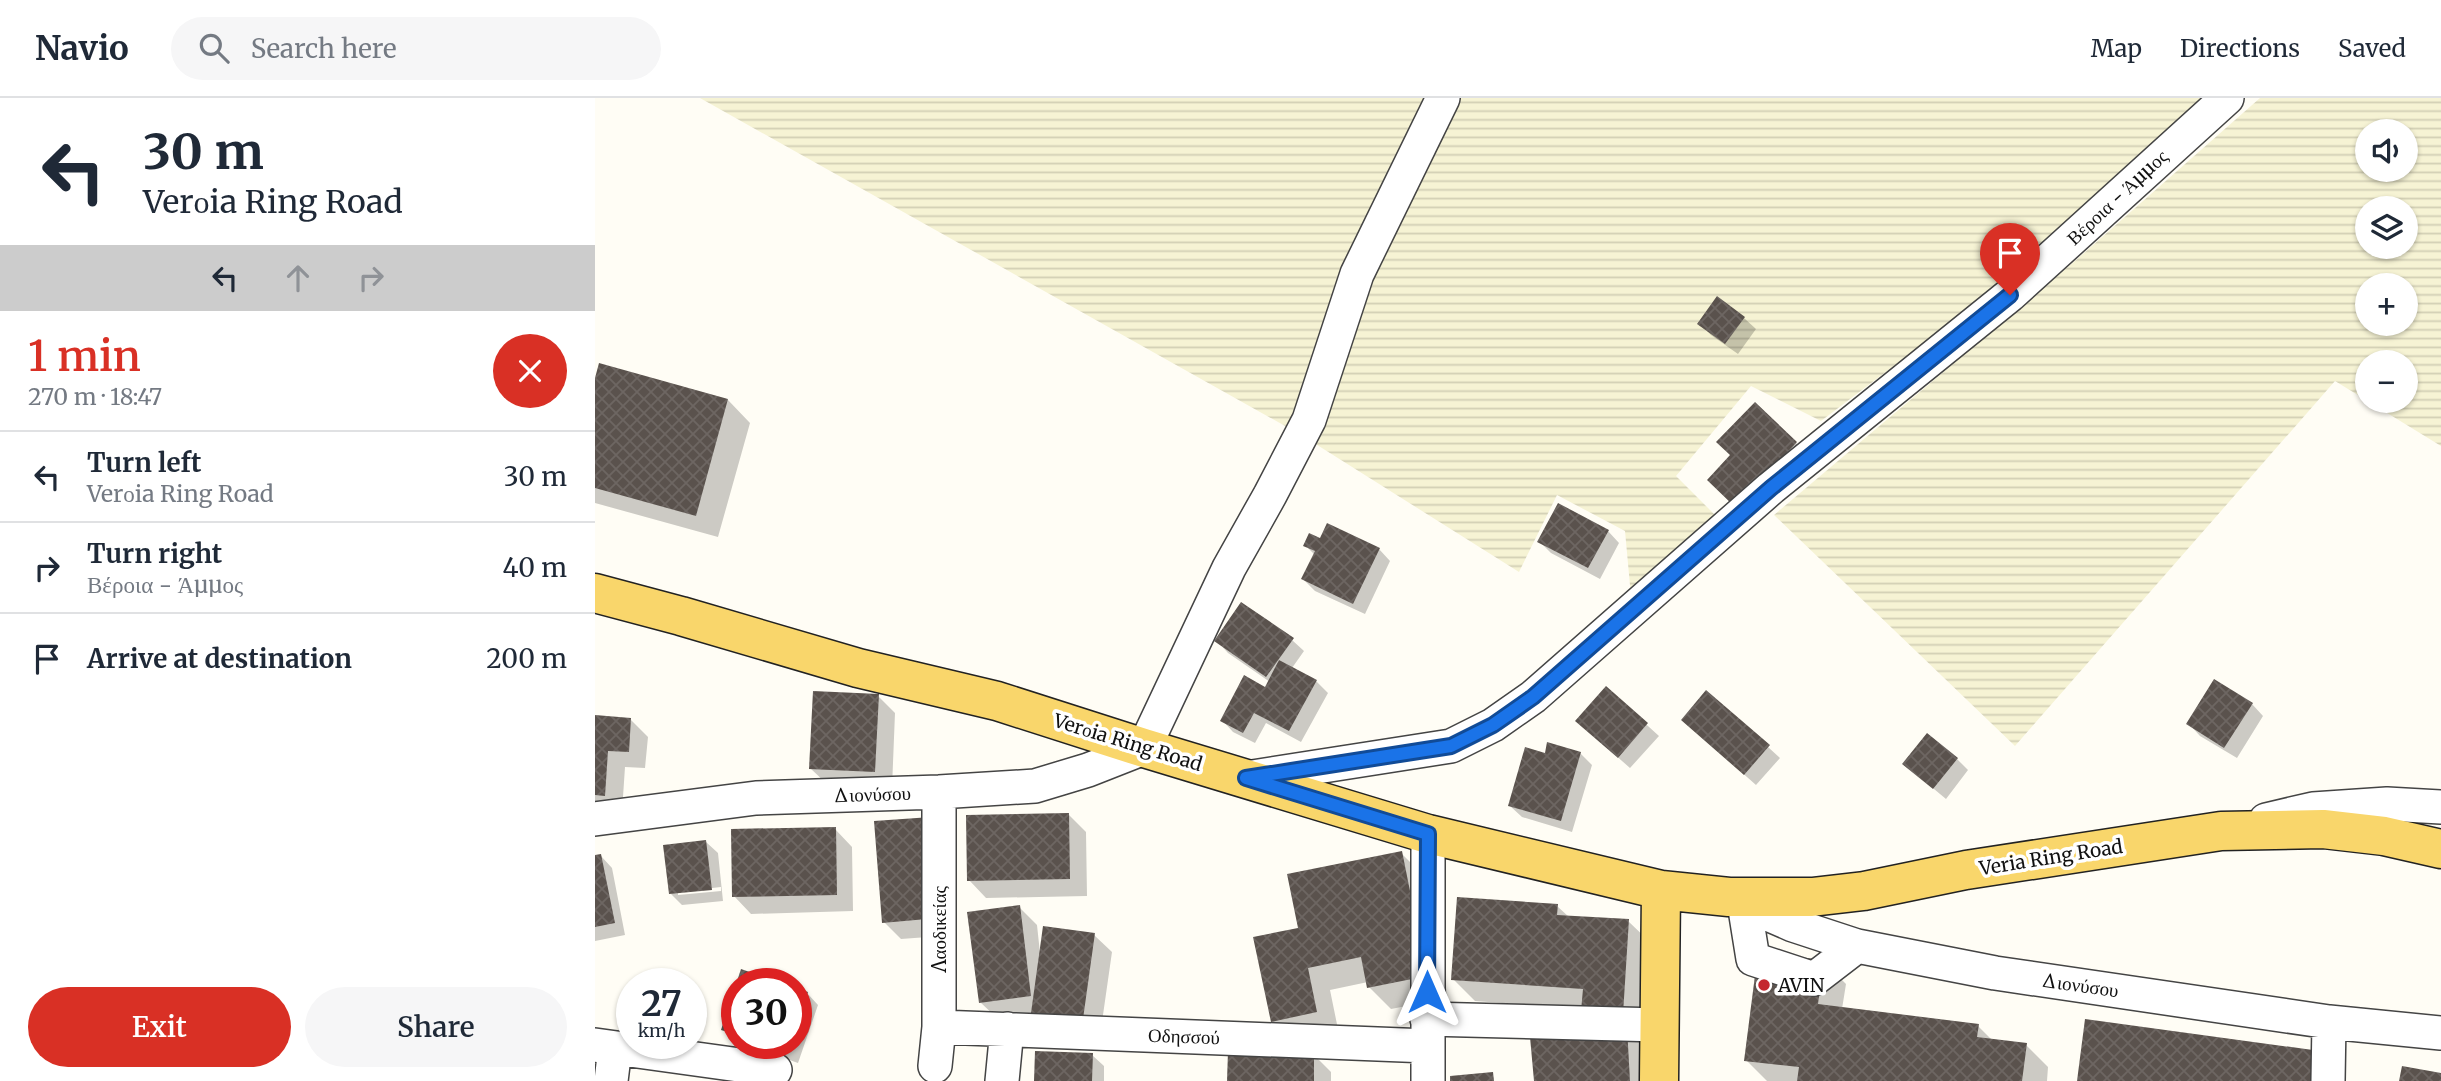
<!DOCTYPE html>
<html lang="en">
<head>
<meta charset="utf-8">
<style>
	:root { --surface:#fff; --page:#f6f6f7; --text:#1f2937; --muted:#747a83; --line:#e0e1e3; --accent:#d93025 }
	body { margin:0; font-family:Merriweather,serif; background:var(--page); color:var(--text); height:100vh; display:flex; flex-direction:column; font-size:26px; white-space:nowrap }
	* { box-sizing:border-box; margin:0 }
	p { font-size:23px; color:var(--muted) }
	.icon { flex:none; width:38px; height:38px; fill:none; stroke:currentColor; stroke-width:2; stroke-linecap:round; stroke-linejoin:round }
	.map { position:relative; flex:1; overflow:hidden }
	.panel { display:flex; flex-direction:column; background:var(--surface); width:595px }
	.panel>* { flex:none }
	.guide { background:#fff; color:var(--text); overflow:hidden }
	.buttons { position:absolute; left:1760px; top:21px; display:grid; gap:14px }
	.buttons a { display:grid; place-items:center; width:63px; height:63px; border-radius:50%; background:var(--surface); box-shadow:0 2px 5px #0004; font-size:35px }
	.speed { position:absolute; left:21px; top:870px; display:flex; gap:14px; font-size:35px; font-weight:700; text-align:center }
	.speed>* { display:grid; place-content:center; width:91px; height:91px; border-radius:50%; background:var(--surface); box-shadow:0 2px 5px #0004; line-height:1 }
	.speed small { font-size:18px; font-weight:400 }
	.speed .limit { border:10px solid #d22; background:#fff; color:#111 }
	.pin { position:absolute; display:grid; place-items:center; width:60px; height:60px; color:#fff; margin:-72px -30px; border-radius:50% 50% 50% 0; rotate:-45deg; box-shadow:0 0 7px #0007 }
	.pin .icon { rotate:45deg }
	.me { position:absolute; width:77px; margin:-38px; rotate:0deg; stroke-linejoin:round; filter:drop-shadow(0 0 5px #0008) }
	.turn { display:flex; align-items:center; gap:24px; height:147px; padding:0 28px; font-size:32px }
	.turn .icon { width:91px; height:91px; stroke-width:2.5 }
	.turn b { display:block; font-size:49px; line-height:60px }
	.lanes { display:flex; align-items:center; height:66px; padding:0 28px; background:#0003; justify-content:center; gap:35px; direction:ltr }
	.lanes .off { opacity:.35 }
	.round { display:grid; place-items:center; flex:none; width:74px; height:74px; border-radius:37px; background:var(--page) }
	.head { display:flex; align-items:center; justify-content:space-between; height:119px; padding:0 28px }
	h1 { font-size:42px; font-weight:600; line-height:52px; color:var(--accent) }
	.button { display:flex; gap:14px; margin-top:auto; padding:14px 28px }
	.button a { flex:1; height:80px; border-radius:42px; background:var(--accent); color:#fff; font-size:28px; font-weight:600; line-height:80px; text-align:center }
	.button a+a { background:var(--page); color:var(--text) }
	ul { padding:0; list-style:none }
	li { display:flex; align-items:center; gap:21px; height:91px; padding:0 28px; border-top:2px solid var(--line) }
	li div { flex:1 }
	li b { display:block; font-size:26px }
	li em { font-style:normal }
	header { display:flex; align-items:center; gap:42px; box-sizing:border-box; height:98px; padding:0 35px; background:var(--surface); border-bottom:2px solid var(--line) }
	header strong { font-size:33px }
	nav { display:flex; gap:38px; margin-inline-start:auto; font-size:24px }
	.search { width:490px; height:63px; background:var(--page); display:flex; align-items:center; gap:18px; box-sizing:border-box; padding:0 24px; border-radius:38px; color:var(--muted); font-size:26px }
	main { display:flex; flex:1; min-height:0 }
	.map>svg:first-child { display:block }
	.farmland { fill:url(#farmland-rules); fill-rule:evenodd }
	.shadow { fill:#0003; fill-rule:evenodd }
	.building { fill:url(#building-cross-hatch) }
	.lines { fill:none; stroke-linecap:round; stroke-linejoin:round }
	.minor-casing { stroke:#444; stroke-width:36 }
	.major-casing { stroke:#222; stroke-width:41 }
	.minor { stroke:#fff; stroke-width:33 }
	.major { stroke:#f9d66b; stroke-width:38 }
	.route-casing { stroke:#114b97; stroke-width:18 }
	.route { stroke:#1a73e8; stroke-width:12 }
	.poi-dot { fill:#c4262e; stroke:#fff; stroke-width:2.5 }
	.labels { text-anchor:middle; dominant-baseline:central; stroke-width:7; stroke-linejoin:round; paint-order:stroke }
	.street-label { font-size:19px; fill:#111; stroke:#fff }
	.poi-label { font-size:19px; fill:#111; stroke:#fff; text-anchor:start }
</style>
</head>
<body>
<header>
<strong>Navio</strong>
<div class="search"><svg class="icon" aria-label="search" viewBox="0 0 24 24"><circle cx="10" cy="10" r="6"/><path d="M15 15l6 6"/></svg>Search here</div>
<nav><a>Map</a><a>Directions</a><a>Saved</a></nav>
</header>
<main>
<section class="panel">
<div class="guide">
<div class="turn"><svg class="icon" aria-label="left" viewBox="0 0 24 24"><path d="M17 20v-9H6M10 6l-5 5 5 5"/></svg><div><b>30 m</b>Verοia Ring Road</div></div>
<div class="lanes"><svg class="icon" aria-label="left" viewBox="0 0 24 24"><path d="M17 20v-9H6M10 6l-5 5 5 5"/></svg><svg class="icon off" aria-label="ahead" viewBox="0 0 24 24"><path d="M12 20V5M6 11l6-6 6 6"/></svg><svg class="icon off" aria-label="right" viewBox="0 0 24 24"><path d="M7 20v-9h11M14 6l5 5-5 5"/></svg></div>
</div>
<div class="head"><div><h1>1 min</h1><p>270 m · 18:47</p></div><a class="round" style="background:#d93025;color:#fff"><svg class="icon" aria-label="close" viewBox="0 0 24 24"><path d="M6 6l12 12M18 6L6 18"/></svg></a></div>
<ul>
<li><svg class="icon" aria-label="left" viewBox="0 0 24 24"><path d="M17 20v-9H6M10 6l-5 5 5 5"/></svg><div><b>Turn left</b><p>Verοia Ring Road</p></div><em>30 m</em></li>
<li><svg class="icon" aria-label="right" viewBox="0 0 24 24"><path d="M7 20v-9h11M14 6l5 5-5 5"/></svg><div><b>Turn right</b><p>Βέροια - Άμμος</p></div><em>40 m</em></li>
<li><svg class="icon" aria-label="arrive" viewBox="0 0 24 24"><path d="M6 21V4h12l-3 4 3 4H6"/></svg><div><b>Arrive at destination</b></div><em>200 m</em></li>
</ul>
<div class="button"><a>Exit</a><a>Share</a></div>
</section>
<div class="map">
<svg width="1846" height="983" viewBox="0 0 1846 983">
	<defs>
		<pattern id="farmland-rules" width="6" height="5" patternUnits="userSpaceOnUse" patternTransform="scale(1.75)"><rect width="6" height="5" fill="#f6f3d4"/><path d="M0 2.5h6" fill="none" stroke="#d2cfb5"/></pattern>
		<pattern id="building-cross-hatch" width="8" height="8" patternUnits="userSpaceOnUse" patternTransform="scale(1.75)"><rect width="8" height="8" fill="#5a524d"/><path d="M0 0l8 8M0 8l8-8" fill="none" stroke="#6d6662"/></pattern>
	</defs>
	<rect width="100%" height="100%" fill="#fffdf5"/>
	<path class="farmland" d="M 105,0 L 833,0 L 699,333 Z
		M 861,0 L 1617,0 L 1395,195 L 1226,323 L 1156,288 L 1081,378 L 1126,423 L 1036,498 L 1030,433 L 962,397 L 924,474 L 719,345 L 774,176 Z
		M 1665,0 L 1846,0 L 1846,348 L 1740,283 L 1420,648 L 1179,417 L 1481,162 ZM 1773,33 L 1811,33 L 1811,72 L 1773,72 ZM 1773,110 L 1811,110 L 1811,149 L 1773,149 ZM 1773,187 L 1811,187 L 1811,226 L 1773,226 ZM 1773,264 L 1811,264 L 1811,303 L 1773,303 Z"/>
	<path class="shadow" d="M 1149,220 L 1161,231 L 1143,256 L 1116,237 L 1104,225 Z
		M 0,287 L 133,302 L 155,325 L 123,439 L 0,405 Z
		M 1160,306 L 1201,345 L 1218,362 L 1137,358 Z
		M 1013,433 L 1024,445 L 1005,481 L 956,455 L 944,443 Z
		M 726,442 L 784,451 L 795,463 L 770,516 L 720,493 L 708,481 L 720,457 L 710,447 Z
		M 697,542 L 709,553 L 697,570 L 721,583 L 733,595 L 706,644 L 671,625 L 660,645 L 638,634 L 627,622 L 671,591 L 675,584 L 633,555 L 622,543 Z
		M 1011,590 L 1064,638 L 1035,670 L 994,634 Z
		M 283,598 L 300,615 L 297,690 L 233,687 L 215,670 Z
		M 1657,606 L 1668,618 L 1642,660 L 1605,638 L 1594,626 Z
		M 0,619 L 35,621 L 53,639 L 50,670 L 30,669 L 27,714 L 0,712 Z
		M 1100,633 L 1173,649 L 1185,660 L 1161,687 Z
		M 985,655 L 997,667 L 977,734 L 927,719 L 915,708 L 951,657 Z
		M 1362,661 L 1373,672 L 1351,701 L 1309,666 Z
		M 474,717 L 491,734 L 492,798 L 391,800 L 374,782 Z
		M 240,731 L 257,749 L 258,813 L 156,816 L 139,798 Z
		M 352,738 L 360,837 L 306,841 L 289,824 Z
		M 111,744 L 123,755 L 128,803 L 87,807 L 76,796 ZM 126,789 L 126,793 L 83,797 L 83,794 Z
		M 806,755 L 828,777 L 853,900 L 796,911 L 774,889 L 773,884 L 735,892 L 744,936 L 700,946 L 677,923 L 705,831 Z
		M 6,758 L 17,770 L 30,837 L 0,843 L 0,759 Z
		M 962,808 L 974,819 L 1033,823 L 1056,845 L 1049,937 L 1036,936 L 1048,948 L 1051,983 L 941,983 L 988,911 L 880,903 L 858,881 Z
		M 424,809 L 442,827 L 445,855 L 499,837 L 517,854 L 505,938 L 403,921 L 385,904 Z
		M 1229,864 L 1251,886 L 1247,911 L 1383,928 L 1398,943 L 1431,947 L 1453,969 L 1452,983 L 1172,983 L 1151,962 Z
		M 94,882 L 106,894 L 102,945 L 96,944 L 96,886 L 46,886 Z
		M 142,889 L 142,944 L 128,931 Z
		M 201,892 L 212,895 L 223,907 L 203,965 L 146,945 L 201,945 Z
		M 497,957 L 509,968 L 509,983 L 441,983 Z
		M 719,957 L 736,974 L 736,983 L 634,983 Z"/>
	<path class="building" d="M 1122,198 L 1150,219 L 1130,246 L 1102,226 Z
		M 4,265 L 133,301 L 101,418 L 0,390 L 0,280 Z
		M 1160,304 L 1202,344 L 1140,409 L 1112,382 L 1135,357 L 1121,344 Z
		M 963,405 L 1014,432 L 993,470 L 942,444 Z
		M 732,425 L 785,450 L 758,506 L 706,481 L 720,453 L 708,448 L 714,435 L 725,440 Z
		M 646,504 L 699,540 L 671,579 L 619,543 Z
		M 684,562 L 722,582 L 694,633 L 659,615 L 648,635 L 625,623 L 649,577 L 670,589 Z
		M 1619,581 L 1658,605 L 1629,650 L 1591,626 Z
		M 1011,588 L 1053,625 L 1023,660 L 980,623 Z
		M 1111,592 L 1175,647 L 1149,677 L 1086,622 Z
		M 218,593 L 284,596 L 280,674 L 214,671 Z
		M 0,617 L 36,620 L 34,654 L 13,653 L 10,698 L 0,697 Z
		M 1332,635 L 1363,660 L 1338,691 L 1307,666 Z
		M 952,644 L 986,654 L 966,723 L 913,708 L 930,649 L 950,655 Z
		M 474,715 L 475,781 L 372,783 L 371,717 Z
		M 336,719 L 343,820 L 287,825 L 279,723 Z
		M 241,729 L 242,797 L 137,799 L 136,731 Z
		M 111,742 L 117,792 L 74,796 L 68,747 Z
		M 807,753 L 832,878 L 772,890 L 766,859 L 713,870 L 722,914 L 676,924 L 658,839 L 703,830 L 692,776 Z
		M 6,756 L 20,825 L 0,829 L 0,757 Z
		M 862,799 L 963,806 L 962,817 L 1034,821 L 1028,916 L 986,913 L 988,891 L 856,882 Z
		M 425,807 L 436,898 L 384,905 L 372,814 Z
		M 448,828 L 500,835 L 488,921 L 436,915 Z
		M 1163,854 L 1229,862 L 1223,906 L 1384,926 L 1382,939 L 1432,945 L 1427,983 L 1202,983 L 1204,969 L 1149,963 Z
		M 146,871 L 186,885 L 142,886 L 142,937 L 126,932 Z
		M 45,877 L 95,880 L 95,886 L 45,886 Z
		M 201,890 L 213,894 L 202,926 L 201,926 Z
		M 1490,921 L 1725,953 L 1721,983 L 1482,983 Z
		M 1032,929 L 1035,983 L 939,983 L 935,939 Z
		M 166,945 L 195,945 L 192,954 Z
		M 440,953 L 498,955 L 497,983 L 439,983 Z
		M 633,953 L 719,955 L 719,983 L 632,983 Z
		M 1807,968 L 1846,975 L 1846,983 L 1804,983 Z
		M 898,974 L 899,983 L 855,983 L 855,978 Z"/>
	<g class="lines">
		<defs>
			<path id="minor" d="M 651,680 L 856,648 L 898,627 L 938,599 L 1176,390 L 1415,197 L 1632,0
				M 0,721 L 161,700 L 344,694 L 440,688 L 493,672 L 549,650 L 634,470 L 675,397 L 714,322 L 762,176 L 848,0
				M 1671,722 L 1718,711 L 1792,706 L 1846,709
				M 833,736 L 833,983
				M 1136,800 L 1198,827 L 1262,848 L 1400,875 L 1734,924 L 1846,935
				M 1149,805 L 1158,861 L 1219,881 L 1262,848
				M 832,921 L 1065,927
				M 344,929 L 833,948
				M 0,947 L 180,972
				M 340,968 L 344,929 L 344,694
				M 16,983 L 20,950
				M 407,983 L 412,931
				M 1733,983 L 1734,924"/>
			<path id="major" d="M 0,495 L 86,518 L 263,570 L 402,603 L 549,650 L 833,736 L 1066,792 L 1134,799 L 1217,799 L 1269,793 L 1371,772 L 1626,733 L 1728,731 L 1789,738 L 1846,751
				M 1064,983 L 1066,792"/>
		</defs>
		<use href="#minor" class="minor-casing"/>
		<use href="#major" class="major-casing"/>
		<use href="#minor" class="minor"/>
		<use href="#major" class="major"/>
	</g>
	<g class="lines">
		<defs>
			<path id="route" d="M 832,894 L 833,736 L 651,680 L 856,648 L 898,627 L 938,599 L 1176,390 L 1415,197"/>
		</defs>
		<use href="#route" class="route-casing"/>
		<use href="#route" class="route"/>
	</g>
	<circle class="poi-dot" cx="1169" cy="887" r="7"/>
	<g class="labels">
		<g class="street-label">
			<text transform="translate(1522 99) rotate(-43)">Βέροια - Άμμος</text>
			<text transform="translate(533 644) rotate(17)">Verοia Ring Road</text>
			<text transform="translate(277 696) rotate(-2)">Διονύσου</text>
			<text transform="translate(1456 759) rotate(-9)">Veria Ring Road</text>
			<text transform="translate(344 831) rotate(-90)">Λαοδικείας</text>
			<text transform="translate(1485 887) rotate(8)">Διονύσου</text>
			<text transform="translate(589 938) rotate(2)">Οδησσού</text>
		</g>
		<g class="poi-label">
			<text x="1183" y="887">AVIN</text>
		</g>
	</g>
</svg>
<div class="buttons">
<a><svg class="icon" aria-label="sound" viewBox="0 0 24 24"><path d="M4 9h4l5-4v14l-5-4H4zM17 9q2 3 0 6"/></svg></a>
<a><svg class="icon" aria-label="layers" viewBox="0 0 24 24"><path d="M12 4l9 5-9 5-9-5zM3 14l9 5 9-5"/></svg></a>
<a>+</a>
<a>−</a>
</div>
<div class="speed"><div>27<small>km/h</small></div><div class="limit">30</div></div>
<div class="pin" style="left:1415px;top:197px;background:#d93025"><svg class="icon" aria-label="arrive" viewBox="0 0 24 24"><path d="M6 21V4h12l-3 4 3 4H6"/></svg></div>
<svg class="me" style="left:832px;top:894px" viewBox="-20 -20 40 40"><path d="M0-17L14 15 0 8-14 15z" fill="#1a73e8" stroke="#fff" stroke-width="4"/></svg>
</div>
</main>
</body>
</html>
